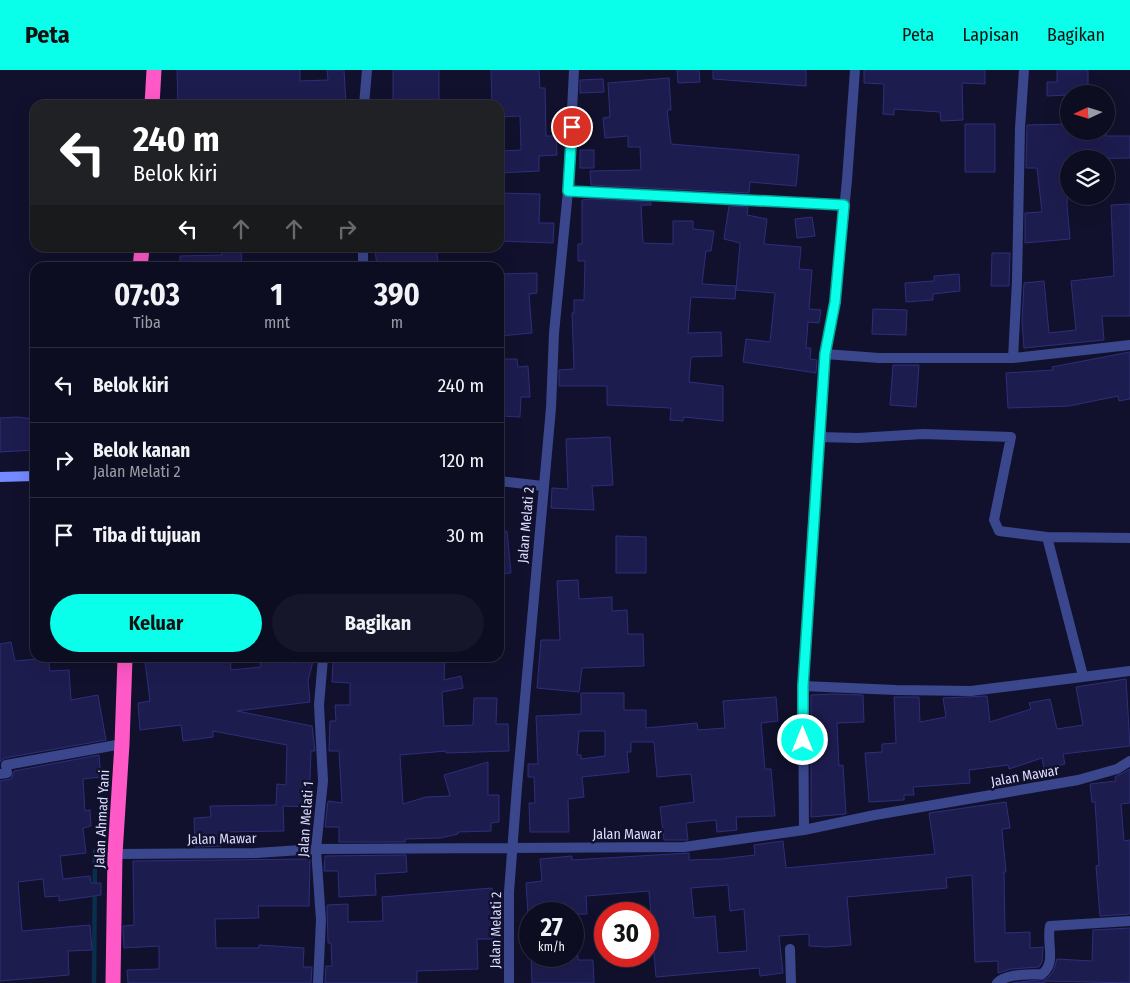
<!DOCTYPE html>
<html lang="id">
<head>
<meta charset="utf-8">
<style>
	:root { --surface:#0d0d22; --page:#16162a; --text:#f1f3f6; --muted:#9a9ca5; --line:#2d2d40; --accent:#09ffe9 }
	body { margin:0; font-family:"Fira Sans Condensed",sans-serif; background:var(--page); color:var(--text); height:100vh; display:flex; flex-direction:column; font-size:19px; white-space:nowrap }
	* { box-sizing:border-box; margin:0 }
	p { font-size:16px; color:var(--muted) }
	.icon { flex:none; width:28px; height:28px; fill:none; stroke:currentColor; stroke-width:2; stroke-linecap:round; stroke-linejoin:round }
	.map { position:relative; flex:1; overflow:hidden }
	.sheet { position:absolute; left:30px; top:192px; width:474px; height:400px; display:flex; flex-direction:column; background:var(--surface); border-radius:15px; box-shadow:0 5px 20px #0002,0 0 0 1px var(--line) }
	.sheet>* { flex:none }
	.top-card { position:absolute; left:30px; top:30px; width:474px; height:152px; border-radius:15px; box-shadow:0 5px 20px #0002,0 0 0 1px var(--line); background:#202124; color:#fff; overflow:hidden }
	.needle { width:32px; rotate:266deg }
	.controls { position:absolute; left:1060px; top:15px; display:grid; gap:10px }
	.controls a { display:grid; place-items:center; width:55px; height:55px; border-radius:50%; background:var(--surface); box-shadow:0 5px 20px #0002,0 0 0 1px var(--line); font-size:25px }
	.speed { position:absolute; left:519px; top:832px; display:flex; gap:10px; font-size:25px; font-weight:700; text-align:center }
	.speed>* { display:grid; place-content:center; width:65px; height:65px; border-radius:50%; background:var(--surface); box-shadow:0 5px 20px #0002,0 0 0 1px var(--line); line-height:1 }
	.speed small { font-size:12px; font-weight:400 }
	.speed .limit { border:8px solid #d22; background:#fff; color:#111 }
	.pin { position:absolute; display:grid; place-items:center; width:42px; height:42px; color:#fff; margin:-21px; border:2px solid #fff; border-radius:50%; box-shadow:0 1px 5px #0007 }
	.me { position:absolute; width:55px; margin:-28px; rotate:0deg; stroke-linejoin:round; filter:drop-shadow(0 0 4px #0008) }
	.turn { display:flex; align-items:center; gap:18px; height:105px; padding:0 20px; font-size:22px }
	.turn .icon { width:65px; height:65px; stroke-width:2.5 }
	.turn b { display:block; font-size:35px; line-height:42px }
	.lanes { display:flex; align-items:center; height:48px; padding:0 20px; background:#0003; justify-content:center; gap:25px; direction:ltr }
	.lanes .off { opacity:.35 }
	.eta { display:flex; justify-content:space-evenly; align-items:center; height:85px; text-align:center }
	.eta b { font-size:30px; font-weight:700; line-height:35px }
	.cta { display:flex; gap:10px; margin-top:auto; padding:10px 20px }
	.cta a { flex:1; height:58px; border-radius:30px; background:var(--accent); color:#111; font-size:20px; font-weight:700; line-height:58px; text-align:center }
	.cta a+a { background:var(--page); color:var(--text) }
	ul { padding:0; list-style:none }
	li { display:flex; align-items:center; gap:15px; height:75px; padding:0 20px; border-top:1px solid var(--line) }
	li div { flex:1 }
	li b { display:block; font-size:19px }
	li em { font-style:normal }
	header { display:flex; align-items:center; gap:30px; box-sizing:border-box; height:70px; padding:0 25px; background:var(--accent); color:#111 }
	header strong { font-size:24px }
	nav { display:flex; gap:28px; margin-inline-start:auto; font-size:18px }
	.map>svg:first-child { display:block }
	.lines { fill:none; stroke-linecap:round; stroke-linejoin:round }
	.stream { stroke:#0a2f4d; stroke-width:4.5 }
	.building { fill:#1d1c4f; stroke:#2e2e7b; fill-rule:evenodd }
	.street { stroke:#3b478d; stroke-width:10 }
	.secondary { stroke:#748aff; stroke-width:10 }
	.highway { stroke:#ff58c7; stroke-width:15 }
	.route-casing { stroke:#06a697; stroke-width:12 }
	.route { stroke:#09ffe9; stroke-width:9 }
	.labels { text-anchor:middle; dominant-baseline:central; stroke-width:5; stroke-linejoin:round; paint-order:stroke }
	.street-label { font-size:14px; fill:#dddfff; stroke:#11112d }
</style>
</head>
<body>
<header>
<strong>Peta</strong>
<nav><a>Peta</a><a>Lapisan</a><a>Bagikan</a></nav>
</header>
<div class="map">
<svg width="1130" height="913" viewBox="0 0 1130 913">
	<rect width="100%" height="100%" fill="#11112d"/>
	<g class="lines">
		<path class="stream" d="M 94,913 L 95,781"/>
	</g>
	<path class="building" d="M 177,0 L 300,0 L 300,11 L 328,10 L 327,0 L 344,0 L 346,35 L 178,35 Z
		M 393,0 L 439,0 L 439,35 L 393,35 Z
		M 491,0 L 539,0 L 540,18 L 545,18 L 546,66 L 556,66 L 557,85 L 539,86 L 539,101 L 501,103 L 500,81 L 521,80 L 520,46 L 499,47 L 499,35 L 492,35 Z
		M 677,0 L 699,0 L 700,12 L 678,13 Z
		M 713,0 L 806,0 L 806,16 L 713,9 Z
		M 864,0 L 985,0 L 985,14 L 962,13 L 963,50 L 941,51 L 940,42 L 894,39 L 894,45 L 883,44 L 884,14 L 864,13 Z
		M 1057,0 L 1088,0 L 1088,24 L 1047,26 L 1047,12 L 1057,12 Z
		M 669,8 L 671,40 L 667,40 L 671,74 L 799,85 L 796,116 L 750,112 L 749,123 L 591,115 L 590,101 L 641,100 L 640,77 L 628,77 L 628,66 L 605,68 L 603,48 L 610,47 L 608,13 Z
		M 603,9 L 604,22 L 580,23 L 580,10 Z
		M 965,54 L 995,54 L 995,102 L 965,102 Z
		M 1069,54 L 1069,61 L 1106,61 L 1106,66 L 1130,66 L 1130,88 L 1069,89 L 1067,135 L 1070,169 L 1025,173 L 1025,143 L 1042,142 L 1037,98 L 1026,98 L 1027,55 Z
		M 580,80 L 594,80 L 594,98 L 580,98 Z
		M 499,123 L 540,124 L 539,153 L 554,153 L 553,173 L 499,171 Z
		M 591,129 L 651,132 L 651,135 L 641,135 L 643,173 L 673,174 L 673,151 L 693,151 L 693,159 L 714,161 L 711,181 L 706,181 L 702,214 L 736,216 L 735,229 L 691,227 L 688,263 L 721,262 L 722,286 L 691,287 L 689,312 L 723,316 L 723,351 L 684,347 L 683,351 L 670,350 L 671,338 L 607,335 L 607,316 L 559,316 L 559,300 L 574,299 L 572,243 L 574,243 L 574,230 L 584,230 L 585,191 L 578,191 L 578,174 L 582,174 L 582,130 Z
		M 1130,134 L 1130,246 L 1102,246 L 1104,270 L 1024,278 L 1022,251 L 1024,213 L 1044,211 L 1049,263 L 1076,260 L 1071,211 L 1114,206 L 1111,135 Z
		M 729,136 L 748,137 L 747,145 L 767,149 L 764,174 L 801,177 L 799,199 L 812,200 L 809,239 L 821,240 L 819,253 L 808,252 L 806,278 L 811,278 L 810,289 L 817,290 L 816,303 L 743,292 L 746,269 L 770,272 L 775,223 L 736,220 L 740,173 L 724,169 Z
		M 812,147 L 815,166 L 797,168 L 795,149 Z
		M 221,178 L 241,178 L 242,198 L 180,198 L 180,186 L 222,185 Z
		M 375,178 L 436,178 L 439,198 L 377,198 Z
		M 992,183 L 1010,183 L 1009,216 L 991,216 Z
		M 537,203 L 537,223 L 529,224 L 532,263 L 500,266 L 499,204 Z
		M 959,204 L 960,221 L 933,224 L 933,230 L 906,232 L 905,213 L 934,211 L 934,206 Z
		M 873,239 L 907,240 L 906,265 L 872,264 Z
		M 1130,282 L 1130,329 L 1119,331 L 1118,326 L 1069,336 L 1008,338 L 1006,303 L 1053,300 L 1052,297 Z
		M 499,289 L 517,289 L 518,297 L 528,296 L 530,327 L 521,327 L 520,347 L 501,346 L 502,343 L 499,343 Z
		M 893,295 L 919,295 L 916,337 L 890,335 Z
		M 17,347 L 35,349 L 35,380 L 0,382 L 0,348 Z
		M 610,367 L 613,415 L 592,416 L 594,440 L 551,438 L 552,418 L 568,419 L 566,369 Z
		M 507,461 L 511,503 L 499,504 L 499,462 Z
		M 616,466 L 646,467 L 646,503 L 616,503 Z
		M 578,510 L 579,529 L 612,527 L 612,541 L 627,540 L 628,564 L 643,564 L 644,596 L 582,598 L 579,622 L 537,618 L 541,570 L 560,570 L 557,511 Z
		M 11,572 L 15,591 L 48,588 L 50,601 L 69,600 L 71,630 L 98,625 L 106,670 L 5,688 L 0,692 L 0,574 Z
		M 149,588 L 230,588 L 231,600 L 261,597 L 260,588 L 294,588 L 294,593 L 313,591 L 308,611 L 310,632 L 237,641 L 312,656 L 315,681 L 311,681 L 309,737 L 283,736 L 284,761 L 221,762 L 221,776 L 195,777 L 194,748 L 211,747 L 210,736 L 276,735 L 277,714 L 286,715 L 287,675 L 213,661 L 213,667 L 183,671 L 181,655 L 140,660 L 138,633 L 150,631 L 145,592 L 149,593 Z
		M 338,588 L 445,588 L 444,610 L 461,606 L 463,618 L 442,622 L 444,656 L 473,655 L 474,628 L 497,628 L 496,654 L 508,654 L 509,681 L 446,683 L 446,681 L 400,685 L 403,734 L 426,727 L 450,726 L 444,705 L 488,692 L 488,725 L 499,725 L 499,752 L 491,753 L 491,761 L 458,762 L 458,764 L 440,768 L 405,769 L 405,772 L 339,772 L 339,757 L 325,757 L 328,731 L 342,733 L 339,681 L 329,681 L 330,651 L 336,651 L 335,635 L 350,635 L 350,613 L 332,612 L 333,592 L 338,592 Z
		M 1126,609 L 1130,676 L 1063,684 L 1065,694 L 1044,699 L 1042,688 L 1009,699 L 1008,695 L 969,700 L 970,713 L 913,717 L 914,725 L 904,725 L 904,730 L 869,732 L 865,683 L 882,682 L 882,674 L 896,673 L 894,627 L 919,627 L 920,652 L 946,647 L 943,628 L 987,626 L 990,652 L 1031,639 L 1029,633 L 1050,629 L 1057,659 L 1083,655 L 1076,617 Z
		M 581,623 L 624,623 L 624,640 L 646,640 L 646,658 L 697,653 L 698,660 L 725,658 L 723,631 L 776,627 L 778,651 L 761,653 L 765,699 L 771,699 L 775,746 L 736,747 L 737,760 L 717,762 L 716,750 L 686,753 L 688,770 L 664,770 L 660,737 L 694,732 L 691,704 L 657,707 L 654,672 L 631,672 L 631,682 L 627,682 L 629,702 L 582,707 L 584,727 L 568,729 L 569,762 L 530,762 L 529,733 L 535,733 L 534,707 L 528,707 L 528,694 L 538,694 L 536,646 L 581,644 ZM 579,661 L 605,661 L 605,686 L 581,689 L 581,685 L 577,685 Z
		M 833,624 L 863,625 L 864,652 L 837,653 L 839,696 L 843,695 L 846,744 L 811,747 L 811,625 Z
		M 99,685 L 101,707 L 83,709 L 85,741 L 90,740 L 91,756 L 83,758 L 86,783 L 60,786 L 63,809 L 90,806 L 91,813 L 101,813 L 101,825 L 59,831 L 59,826 L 45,827 L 43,809 L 18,812 L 22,861 L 90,855 L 92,880 L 68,881 L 69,905 L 0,911 L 0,711 L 11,709 L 14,701 Z
		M 1130,699 L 1130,733 L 1121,734 L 1124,771 L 1130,770 L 1130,844 L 1100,846 L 1096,796 L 1099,795 L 1095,732 L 1092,732 L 1090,714 L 1116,711 L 1115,707 Z
		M 1006,732 L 1010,758 L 1002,759 L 1006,802 L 1004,802 L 1005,863 L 1030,862 L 1030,878 L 1043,877 L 1042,892 L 1039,897 L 1011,899 L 998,903 L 998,891 L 975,892 L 972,805 L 946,808 L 947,818 L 847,827 L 851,875 L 827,877 L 809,876 L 809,864 L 779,866 L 783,903 L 760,906 L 759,898 L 656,907 L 649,821 L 586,826 L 587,844 L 528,844 L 526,813 L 542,811 L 540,789 L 572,786 L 572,790 L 689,783 L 689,790 L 721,789 L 755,785 L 754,775 L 783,771 L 786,798 L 935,784 L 929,743 ZM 728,815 L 730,841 L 744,839 L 747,881 L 718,883 L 715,846 L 694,848 L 691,818 Z
		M 406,785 L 407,802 L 375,804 L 376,825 L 339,827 L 338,801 L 324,801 L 325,786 Z
		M 310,789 L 309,836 L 258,836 L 259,848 L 215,849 L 216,878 L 259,878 L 259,875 L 304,878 L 303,897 L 312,897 L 311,913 L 128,913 L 127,900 L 159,899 L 159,876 L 124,878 L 123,856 L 134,855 L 133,791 Z
		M 492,818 L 496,869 L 477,869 L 478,899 L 417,901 L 417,913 L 325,913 L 326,896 L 332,896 L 331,873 L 328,873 L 327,835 L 348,834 L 348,852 L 383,851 L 382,827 Z
		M 1130,858 L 1130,913 L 1045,911 L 1045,913 L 1012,913 L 1046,909 L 1053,902 L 1057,889 L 1092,891 L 1093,860 Z
		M 531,886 L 578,886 L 578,890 L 593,890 L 594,913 L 532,913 Z"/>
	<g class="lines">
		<path class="street" d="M 364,35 L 367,0
			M 568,121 L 844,135
			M 363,198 L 363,178
			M 825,284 L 879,288 L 1013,288 L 1130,275
			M 1013,288 L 1017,211 L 1020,58 L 1024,0
			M 819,367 L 858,368 L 923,364 L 1011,367 L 994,450 L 999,461 L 1047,467 L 1130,468
			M 499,411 L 543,416
			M 1047,467 L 1083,606
			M 803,616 L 896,620 L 971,621 L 1130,601
			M 0,704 L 7,703 L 6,695 L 122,674
			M 804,760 L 803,616 L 818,370 L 825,284 L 835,232 L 847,110 L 855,0
			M 115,784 L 256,783 L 316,779 L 684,777 L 804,760 L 875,745 L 1078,710 L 1117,699 L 1130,691
			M 790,879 L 791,913
			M 318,913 L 321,850 L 316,779 L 323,711 L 319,635 L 323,588
			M 509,913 L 509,822 L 517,717 L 551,338 L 554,263 L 568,121 L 574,0
			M 997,913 C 1006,903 1029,905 1042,904 C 1057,893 1046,872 1050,856 L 1130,851"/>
		<path class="secondary" d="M 0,407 L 35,406"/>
		<path class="highway" d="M 152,35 L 154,0
			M 140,198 L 142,178
			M 113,913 L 115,784 L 122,674 L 125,588"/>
	</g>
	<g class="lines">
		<defs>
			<path id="route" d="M 572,57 L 568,121 L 844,135 L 835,232 L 825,284 L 803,616 L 803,670"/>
		</defs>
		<use href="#route" class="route-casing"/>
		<use href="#route" class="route"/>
	</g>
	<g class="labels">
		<g class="street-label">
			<text transform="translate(526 455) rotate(-85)">Jalan Melati 2</text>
			<text transform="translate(1025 706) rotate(-10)">Jalan Mawar</text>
			<text transform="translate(102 749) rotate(-87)">Jalan Ahmad Yani</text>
			<text transform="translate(306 749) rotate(-86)">Jalan Melati 1</text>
			<text x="627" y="764">Jalan Mawar</text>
			<text transform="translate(222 769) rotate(-1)">Jalan Mawar</text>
			<text transform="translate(496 860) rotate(-89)">Jalan Melati 2</text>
		</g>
	</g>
</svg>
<div class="controls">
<a><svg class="needle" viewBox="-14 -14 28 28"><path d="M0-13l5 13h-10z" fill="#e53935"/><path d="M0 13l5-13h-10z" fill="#9a9ca5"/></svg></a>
<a><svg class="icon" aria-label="layers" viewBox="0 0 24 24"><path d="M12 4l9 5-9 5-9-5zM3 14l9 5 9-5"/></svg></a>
</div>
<div class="speed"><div>27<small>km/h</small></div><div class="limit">30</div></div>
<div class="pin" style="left:572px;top:57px;background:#d93025"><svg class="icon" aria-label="arrive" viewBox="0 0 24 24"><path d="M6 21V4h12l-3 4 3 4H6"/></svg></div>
<svg class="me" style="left:803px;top:670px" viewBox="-20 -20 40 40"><circle r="17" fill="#09ffe9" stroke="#fff" stroke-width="3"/><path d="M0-11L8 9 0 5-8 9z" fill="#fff"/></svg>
<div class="top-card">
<div class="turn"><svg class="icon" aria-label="left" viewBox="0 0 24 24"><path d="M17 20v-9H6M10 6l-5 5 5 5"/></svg><div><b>240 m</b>Belok kiri</div></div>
<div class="lanes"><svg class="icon" aria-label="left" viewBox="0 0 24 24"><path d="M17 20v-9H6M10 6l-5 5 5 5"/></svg><svg class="icon off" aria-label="ahead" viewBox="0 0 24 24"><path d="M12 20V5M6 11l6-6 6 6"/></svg><svg class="icon off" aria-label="ahead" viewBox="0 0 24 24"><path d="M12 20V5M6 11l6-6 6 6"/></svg><svg class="icon off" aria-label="right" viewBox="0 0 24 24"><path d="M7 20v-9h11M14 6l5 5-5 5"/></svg></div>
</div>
<section class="sheet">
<div class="eta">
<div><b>07:03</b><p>Tiba</p></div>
<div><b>1</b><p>mnt</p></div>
<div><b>390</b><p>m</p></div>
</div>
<ul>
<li><svg class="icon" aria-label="left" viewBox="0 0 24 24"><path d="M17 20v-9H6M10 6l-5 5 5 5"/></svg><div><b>Belok kiri</b></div><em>240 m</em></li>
<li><svg class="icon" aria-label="right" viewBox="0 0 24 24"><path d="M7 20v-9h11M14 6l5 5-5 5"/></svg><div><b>Belok kanan</b><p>Jalan Melati 2</p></div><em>120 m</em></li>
<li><svg class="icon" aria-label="arrive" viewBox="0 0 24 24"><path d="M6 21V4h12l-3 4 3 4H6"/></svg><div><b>Tiba di tujuan</b></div><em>30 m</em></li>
</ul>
<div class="cta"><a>Keluar</a><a>Bagikan</a></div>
</section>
</div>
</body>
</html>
